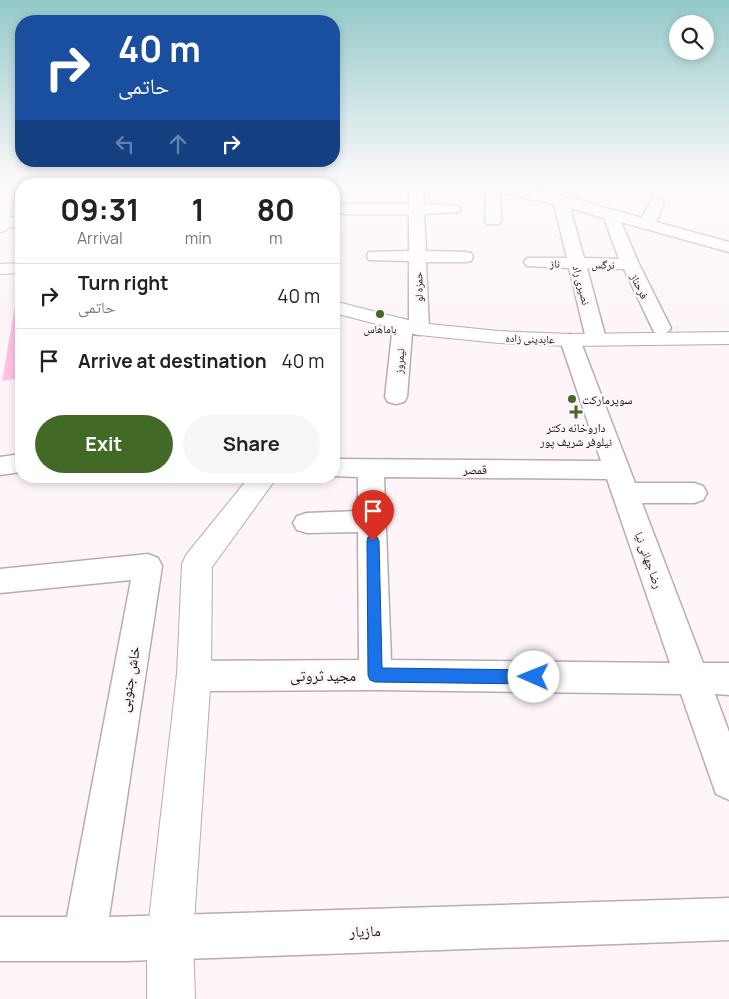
<!DOCTYPE html>
<html lang="en">
<head>
<meta charset="utf-8">
<style>
	:root { --surface:#fff; --page:#f6f6f6; --text:#222; --muted:#767676; --line:#e0e0e0; --accent:#426a26 }
	body { margin:0; font-family:Manrope,"Noto Naskh Arabic",sans-serif; background:var(--page); color:var(--text); height:100vh; display:flex; flex-direction:column; font-size:19px; white-space:nowrap }
	* { box-sizing:border-box; margin:0 }
	p { font-size:16px; color:var(--muted) }
	.icon { flex:none; width:28px; height:28px; fill:none; stroke:currentColor; stroke-width:2; stroke-linecap:round; stroke-linejoin:round }
	.map { position:relative; flex:1; overflow:hidden }
	.sheet { position:absolute; left:15px; top:178px; width:325px; height:305px; display:flex; flex-direction:column; background:var(--surface); border-radius:20px; box-shadow:0 2px 8px #0003 }
	.sheet>* { flex:none }
	.banner { position:absolute; left:15px; top:15px; width:325px; height:152px; border-radius:20px; box-shadow:0 2px 8px #0003; background:#1a4fa0; color:#fff; overflow:hidden }
	.buttons { position:absolute; left:669px; top:15px; display:grid; gap:10px }
	.buttons a { display:grid; place-items:center; width:45px; height:45px; border-radius:50%; background:var(--surface); box-shadow:0 2px 8px #0003; font-size:25px }
	.pin { position:absolute; display:grid; place-items:center; width:42px; height:42px; color:#fff; margin:-51px -21px; border-radius:50% 50% 50% 0; rotate:-45deg; box-shadow:0 0 5px #0007 }
	.pin .icon { rotate:45deg }
	.me { position:absolute; width:55px; margin:-28px; rotate:271deg; stroke-linejoin:round; filter:drop-shadow(0 0 4px #0008) }
	.turn { display:flex; align-items:center; gap:18px; height:105px; padding:0 20px; font-size:22px }
	.turn .icon { width:65px; height:65px; stroke-width:2.5 }
	.turn b { display:block; font-size:35px; line-height:42px }
	.lanes { display:flex; align-items:center; height:48px; padding:0 20px; background:#0003; justify-content:center; gap:25px; direction:ltr }
	.lanes .off { opacity:.35 }
	.eta { display:flex; justify-content:space-evenly; align-items:center; height:85px; text-align:center }
	.eta b { font-size:30px; font-weight:700; line-height:35px }
	.action { display:flex; gap:10px; margin-top:auto; padding:10px 20px }
	.action a { flex:1; height:58px; border-radius:30px; background:var(--accent); color:#fff; font-size:20px; font-weight:700; line-height:58px; text-align:center }
	.action a+a { background:var(--page); color:var(--text) }
	ul { padding:0; list-style:none }
	li { display:flex; align-items:center; gap:15px; height:65px; padding:0 20px; border-top:1px solid var(--line) }
	li div { flex:1 }
	li b { display:block; font-size:19px }
	li em { font-style:normal }
	.map>svg:first-child { display:block }
	.green { fill:#ffc3e2 }
	.lines { fill:none; stroke-linecap:round; stroke-linejoin:round }
	.minor-casing { stroke:#bbaab2; stroke-width:3 }
	.tertiary-casing { stroke:#bbaab2; stroke-width:2 }
	.primary-casing { stroke:#bbaab2; stroke-width:2 }
	.minor { fill:#fff; fill-rule:evenodd }
	.tertiary { fill:#fff; fill-rule:evenodd }
	.primary { fill:#fff; fill-rule:evenodd }
	.route { fill:#1a73e8; stroke:#114b97 }
	.poi-dot { fill:#426a26; stroke:#fdf5f9; stroke-width:2 }
	.labels { text-anchor:middle; dominant-baseline:central; stroke-width:5; stroke-linejoin:round; paint-order:stroke }
	.far-street-label { font-size:11px; fill:#181215; stroke:#fdf5f9 }
	.far-poi-label { font-size:11px; fill:#181215; stroke:#fdf5f9 }
	.poi-label { font-size:12px; fill:#181215; stroke:#fdf5f9; text-anchor:start }
	.street-label { font-size:12px; fill:#181215; stroke:#fdf5f9 }
	.near-street-label { font-size:15px; fill:#181215; stroke:#fdf5f9 }
</style>
</head>
<body>
<div class="map">
<svg width="729" height="999" viewBox="0 0 729 999">
	<rect width="100%" height="100%" fill="#fdf5f9"/>
	<path class="green" d="M 19,283 L 21,283 L 21,378 L 2,381 Z"/>
	<g class="lines">
		<defs>
			<path id="minor" d="M 409,185 L 423,185 L 424,204 L 458,206 L 461,209 L 458,212 L 424,214 L 426,251 L 465,252 L 471,253 L 473,257 L 471,261 L 465,262 L 426,262 L 429,329 L 426,333 L 419,335 L 412,333 L 407,397 L 404,402 L 396,404 L 388,402 L 385,397 L 393,325 L 396,321 L 403,319 L 409,321 L 409,261 L 369,260 L 367,256 L 369,252 L 409,251 L 409,214 L 344,214 L 339,212 L 336,209 L 339,206 L 344,204 L 409,204 Z
				M 468,185 C 527,182 586,203 642,218 L 652,199 L 662,199 L 664,202 L 656,222 L 729,242 L 729,252 L 621,222 L 639,264 L 671,328 L 668,332 L 661,334 L 654,332 L 624,269 L 587,268 L 606,339 L 603,343 L 596,345 L 589,343 L 586,339 L 569,268 L 527,266 L 524,262 L 527,258 L 567,258 L 554,204 L 500,193 L 501,221 L 499,224 L 487,224 L 485,221 L 486,191 L 470,188 ZM 570,208 L 604,218 L 619,259 L 584,258 Z
				M 21,217 L 21,227 L 0,228 L 0,218 Z
				M 570,334 L 577,336 L 580,340 L 635,483 L 694,483 L 703,486 L 707,493 L 703,500 L 694,503 L 642,503 L 703,663 L 729,663 L 729,695 L 715,694 L 729,732 L 729,800 L 716,794 L 681,694 L 375,690 L 193,691 L 181,687 L 177,676 L 181,665 L 193,661 L 359,660 L 358,532 L 307,533 L 297,530 L 293,523 L 297,516 L 307,513 L 358,511 L 358,477 L 332,476 L 334,476 L 334,459 L 601,461 L 560,340 L 563,336 ZM 384,477 L 607,479 L 670,663 L 391,660 Z
				M 21,454 L 21,472 L 0,475 L 0,457 Z
				M 148,554 L 158,558 L 162,566 L 109,917 L 729,898 L 729,940 L 125,961 L 0,961 L 0,917 L 67,917 L 131,580 L 0,593 L 0,569 Z"/>
			<path id="tertiary" d="M 21,263 L 21,273 L 0,274 L 0,264 Z
				M 334,301 L 419,323 L 499,331 L 570,334 L 729,332 L 729,344 L 570,346 L 499,343 L 419,335 L 334,313 Z
				M 250,476 L 278,476 L 212,567 L 211,674 L 193,937 L 195,999 L 147,999 L 147,937 L 177,674 L 182,564 L 186,555 Z"/>
			<path id="primary" d="M 3,185 L 17,185 L 8,227 L 6,231 L 0,232 L 0,195 Z"/>
		</defs>
		<use href="#minor" class="minor-casing"/>
		<use href="#tertiary" class="tertiary-casing"/>
		<use href="#primary" class="primary-casing"/>
		<use href="#minor" class="minor"/>
		<use href="#tertiary" class="tertiary"/>
		<use href="#primary" class="primary"/>
	</g>
	<linearGradient id="sky" x2="0" y2="1"><stop stop-color="#93c9c8"/><stop offset="0.57" stop-color="#fefafc"/><stop offset="1" stop-color="#fefafc" stop-opacity="0"/></linearGradient>
	<rect width="729" height="325" fill="url(#sky)"/>
	<path class="route" d="M 373,536 L 377,537 L 379,541 L 382,668 L 534,670 L 539,672 L 541,677 L 539,682 L 534,684 L 375,682 L 370,680 L 368,675 L 367,541 L 368,537 Z"/>
	<g class="poi-dot">
		<circle cx="380" cy="314" r="5"/>
		<circle cx="572" cy="399" r="5"/>
		<path d="M573.5 404.5h5v5h5v5h-5v5h-5v-5h-5v-5h5z"/>
	</g>
	<g class="labels">
		<g class="far-street-label">
			<text transform="translate(555 263) rotate(2)">ناز</text>
			<text transform="translate(603 264) rotate(1)">نرگس</text>
			<text transform="translate(582 285) rotate(76)">نصیری راد</text>
			<text transform="translate(640 286) rotate(64)">فرحناز</text>
			<text transform="translate(418 287) rotate(-91)">حمزه لو</text>
			<text transform="translate(530 338) rotate(2)">عابدینی زاده</text>
			<text transform="translate(399 361) rotate(-85)">نیمروز</text>
		</g>
		<g class="far-poi-label">
			<text x="380" y="328">باماهاس</text>
		</g>
		<g class="poi-label">
			<text x="582" y="399">سوپرمارکت</text>
			<text x="576" y="427" text-anchor="middle">داروخانه دکتر<tspan x="576" dy="14">نیلوفر شریف پور</tspan></text>
		</g>
		<g class="street-label">
			<text x="475" y="469">قمصر</text>
			<text transform="translate(649 560) rotate(70)">رضا جهانی نیا</text>
		</g>
		<g class="near-street-label">
			<text x="323" y="675">مجید ثروتی</text>
			<text transform="translate(129 679) rotate(-80)">خاش جنوبی</text>
			<text transform="translate(365 931) rotate(-2)">مازیار</text>
		</g>
	</g>
</svg>
<div class="buttons">
<a><svg class="icon" aria-label="search" viewBox="0 0 24 24"><circle cx="10" cy="10" r="6"/><path d="M15 15l6 6"/></svg></a>
</div>
<div class="pin" style="left:373px;top:541px;background:#d93025"><svg class="icon" aria-label="arrive" viewBox="0 0 24 24"><path d="M6 21V4h12l-3 4 3 4H6"/></svg></div>
<svg class="me" style="left:534px;top:677px" viewBox="-20 -20 40 40"><circle r="19" fill="#fff"/><path d="M0-13L10 11 0 6-10 11z" fill="#1a73e8"/></svg>
<div class="banner">
<div class="turn"><svg class="icon" aria-label="right" viewBox="0 0 24 24"><path d="M7 20v-9h11M14 6l5 5-5 5"/></svg><div><b>40 m</b>حاتمی</div></div>
<div class="lanes"><svg class="icon off" aria-label="left" viewBox="0 0 24 24"><path d="M17 20v-9H6M10 6l-5 5 5 5"/></svg><svg class="icon off" aria-label="ahead" viewBox="0 0 24 24"><path d="M12 20V5M6 11l6-6 6 6"/></svg><svg class="icon" aria-label="right" viewBox="0 0 24 24"><path d="M7 20v-9h11M14 6l5 5-5 5"/></svg></div>
</div>
<section class="sheet">
<div class="eta">
<div><b>09:31</b><p>Arrival</p></div>
<div><b>1</b><p>min</p></div>
<div><b>80</b><p>m</p></div>
</div>
<ul>
<li><svg class="icon" aria-label="right" viewBox="0 0 24 24"><path d="M7 20v-9h11M14 6l5 5-5 5"/></svg><div><b>Turn right</b><p>حاتمی</p></div><em>40 m</em></li>
<li><svg class="icon" aria-label="arrive" viewBox="0 0 24 24"><path d="M6 21V4h12l-3 4 3 4H6"/></svg><div><b>Arrive at destination</b></div><em>40 m</em></li>
</ul>
<div class="action"><a>Exit</a><a>Share</a></div>
</section>
</div>
</body>
</html>
